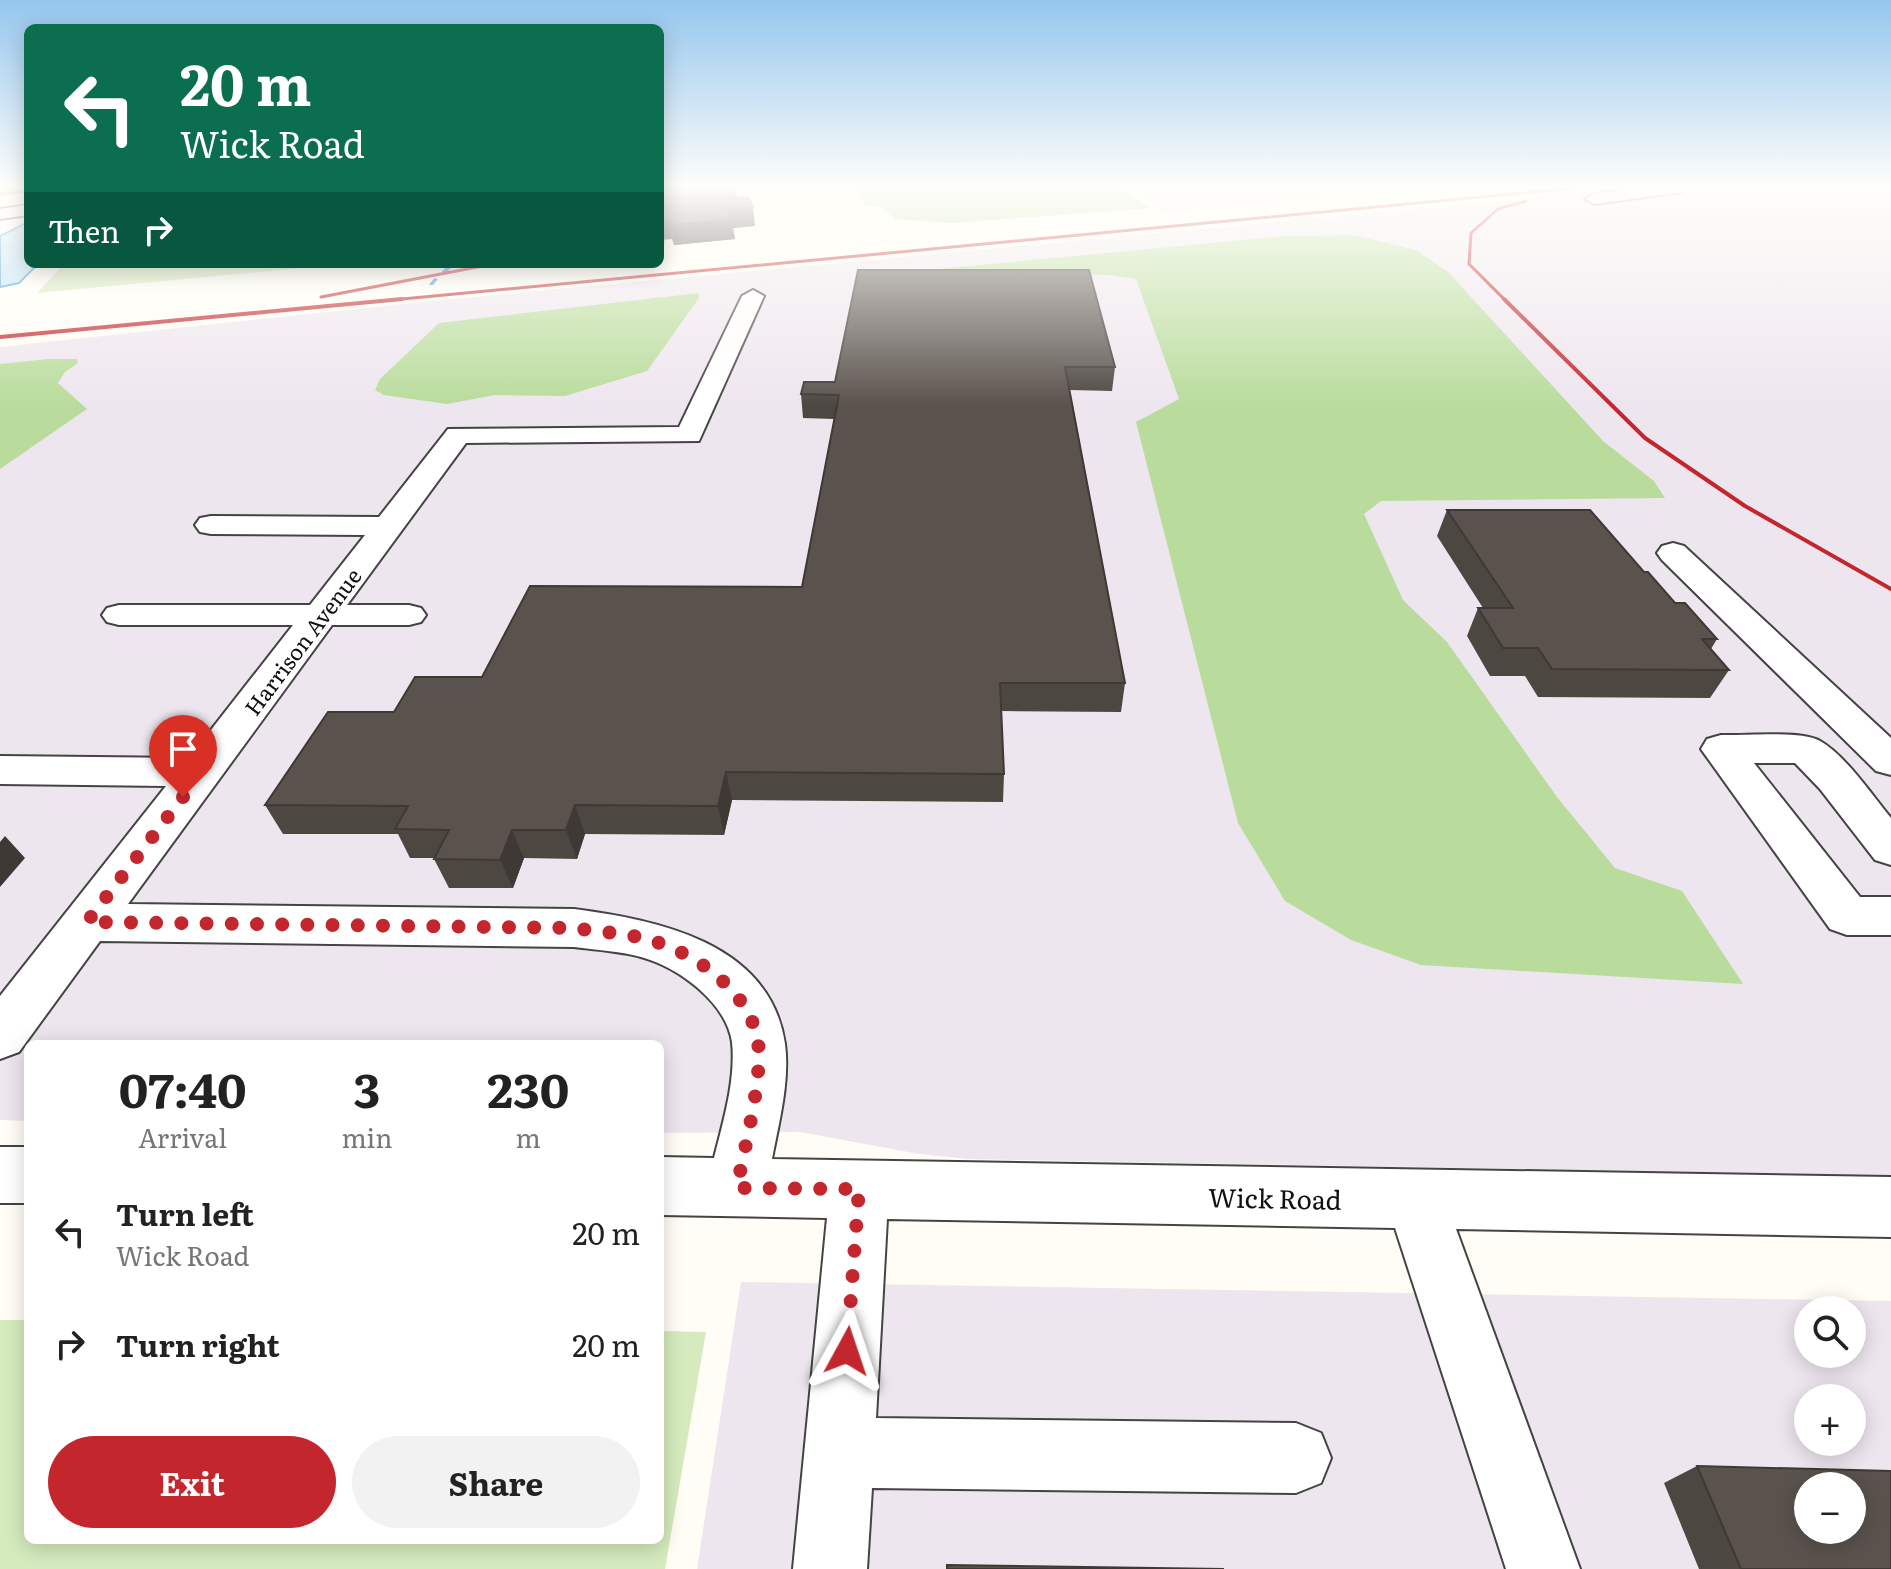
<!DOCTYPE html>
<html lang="en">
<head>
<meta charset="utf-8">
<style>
	:root { --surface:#fff; --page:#f2f2f2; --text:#222; --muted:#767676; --accent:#c4262e }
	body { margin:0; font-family:Literata,serif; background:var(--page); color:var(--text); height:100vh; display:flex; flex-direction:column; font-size:30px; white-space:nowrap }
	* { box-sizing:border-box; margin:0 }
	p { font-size:26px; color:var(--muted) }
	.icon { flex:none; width:44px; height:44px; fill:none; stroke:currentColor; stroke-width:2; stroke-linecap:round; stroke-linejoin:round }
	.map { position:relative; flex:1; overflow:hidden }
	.side { position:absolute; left:24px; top:1040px; width:640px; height:504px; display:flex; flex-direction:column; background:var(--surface); border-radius:12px; box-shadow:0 4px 20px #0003 }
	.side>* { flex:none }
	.top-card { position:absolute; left:24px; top:24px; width:640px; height:244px; border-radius:12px; box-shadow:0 4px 20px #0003; background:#0b6e4f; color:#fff; overflow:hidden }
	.fabs { position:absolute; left:1794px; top:1296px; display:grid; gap:16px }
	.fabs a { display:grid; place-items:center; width:72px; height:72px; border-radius:50%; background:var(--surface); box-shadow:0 4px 20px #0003; font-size:40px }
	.pin { position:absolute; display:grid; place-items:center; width:68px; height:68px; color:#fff; margin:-82px -34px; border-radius:50% 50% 50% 0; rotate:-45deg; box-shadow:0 0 8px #0007 }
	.pin .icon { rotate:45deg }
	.me { position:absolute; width:88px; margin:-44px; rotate:5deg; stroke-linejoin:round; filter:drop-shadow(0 0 6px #0008) }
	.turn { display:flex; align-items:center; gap:28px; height:168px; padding:0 24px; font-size:36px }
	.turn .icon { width:104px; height:104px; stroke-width:2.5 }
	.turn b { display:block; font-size:56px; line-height:68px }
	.then { display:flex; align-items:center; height:76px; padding:0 24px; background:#0003; gap:16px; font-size:30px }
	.eta { display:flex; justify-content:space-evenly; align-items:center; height:136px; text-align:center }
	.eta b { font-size:48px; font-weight:700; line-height:56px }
	.action { display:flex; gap:16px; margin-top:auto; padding:16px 24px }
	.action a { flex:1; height:92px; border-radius:48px; background:var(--accent); color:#fff; font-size:32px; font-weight:700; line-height:92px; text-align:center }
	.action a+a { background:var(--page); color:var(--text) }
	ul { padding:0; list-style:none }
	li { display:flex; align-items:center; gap:24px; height:112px; padding:0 24px }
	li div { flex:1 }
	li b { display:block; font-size:30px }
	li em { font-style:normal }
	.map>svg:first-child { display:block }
	.industrial { fill:#eee6ef; fill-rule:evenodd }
	.green { fill:#d5ebbd }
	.forest { fill:#b9dc9c }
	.water { fill:#b9e0f7; stroke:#3f96cf; stroke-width:2 }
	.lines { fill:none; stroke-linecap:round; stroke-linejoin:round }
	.stream { fill:#3f96cf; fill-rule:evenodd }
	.minor-casing { stroke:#444; stroke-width:4 }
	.highway-casing { stroke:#222; stroke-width:4 }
	.minor { fill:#fff; fill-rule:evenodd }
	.highway { fill:#f5a25d; fill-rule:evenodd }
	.rail-far1 { stroke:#c4262e; stroke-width:3 }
	.rail { stroke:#c4262e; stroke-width:4 }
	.wall { fill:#4d4742 }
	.shaded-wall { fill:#3f3936 }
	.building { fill:#5a524d; stroke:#3f3936; stroke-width:2; fill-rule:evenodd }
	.route { stroke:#c4262e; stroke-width:14; stroke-dasharray:0 25.2 }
	.labels { text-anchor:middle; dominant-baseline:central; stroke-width:8; stroke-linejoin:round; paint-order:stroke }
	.street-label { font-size:22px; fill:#111; stroke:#fff }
	.near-street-label { font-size:26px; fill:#111; stroke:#fff }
</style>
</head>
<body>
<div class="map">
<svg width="1891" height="1569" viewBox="0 0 1891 1569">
	<rect width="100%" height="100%" fill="#fffdf5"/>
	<path class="industrial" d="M 1127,187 L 1431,187 L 1164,212 Z
		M 1650,187 L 1891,187 L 1891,1176 L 968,1159 L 919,1154 L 800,1132 L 660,1133 L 660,1044 L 28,1044 L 28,1121 L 0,1120 L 0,347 L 430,301 Z
		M 741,1282 L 1891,1301 L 1891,1569 L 697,1569 ZM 1808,1310 L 1852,1310 L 1852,1354 L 1808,1354 ZM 1808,1398 L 1852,1398 L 1852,1442 L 1808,1442 ZM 1808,1486 L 1852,1486 L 1852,1530 L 1808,1530 Z"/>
	<path class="green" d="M 64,264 L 343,264 L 37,293 Z
		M 0,1320 L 28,1320 L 28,1540 L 660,1540 L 660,1331 L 706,1332 L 665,1569 L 0,1569 Z"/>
	<path class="forest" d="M 854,187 L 1119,187 L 1151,208 L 952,223 L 896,219 L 882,207 L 865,206 Z
		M 1353,235 L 1416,250 L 1448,272 L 1603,441 L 1654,481 L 1665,498 L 1381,501 L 1364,514 L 1403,600 L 1447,642 L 1557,797 L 1615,868 L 1682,891 L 1743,984 L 1421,965 L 1351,940 L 1285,901 L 1238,823 L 1136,422 L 1179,399 L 1136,279 L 1110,275 L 937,272 L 938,269 L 1286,236 Z
		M 699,293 L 699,298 L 647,371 L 565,396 L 495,395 L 447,404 L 384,395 L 375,390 L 380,379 L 439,323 Z
		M 48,359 L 77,359 L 78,363 L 65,372 L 58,383 L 87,409 L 0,469 L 0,364 Z"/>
	<path class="water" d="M 28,222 L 28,264 L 38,264 L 19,283 L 0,287 L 0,236 Z"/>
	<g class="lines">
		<path class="stream" d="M 450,264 L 455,264 L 446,273 L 442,273 L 442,271 Z
			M 434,278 L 438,279 L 433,285 L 429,285 Z"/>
		<defs>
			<path id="minor" d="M 1647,187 L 1691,187 L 1683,192 L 1594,204 L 1585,199 L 1594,194 Z
				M 28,205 L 28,215 L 0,219 L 0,209 Z
				M 753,290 L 764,296 L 699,441 L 466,443 L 347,605 L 409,605 L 421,608 L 426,615 L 421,622 L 409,625 L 332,625 L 128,904 L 574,909 C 657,920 770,942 785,1044 C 790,1081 779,1122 772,1159 L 1891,1177 L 1891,1237 L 1456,1229 L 1580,1569 L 1506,1569 L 1395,1228 L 887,1219 L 876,1418 L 1296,1423 L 1321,1433 L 1331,1458 L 1321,1483 L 1296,1493 L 872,1488 L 867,1569 L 793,1569 L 827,1218 L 660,1215 L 660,1157 L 714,1158 C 723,1122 736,1080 732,1042 C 726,1002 678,967 641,957 C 619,951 596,950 574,947 L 100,941 L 19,1052 L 0,1059 L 0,996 L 166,786 L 0,784 L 0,756 L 189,758 L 293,625 L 119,625 L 107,622 L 102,615 L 107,608 L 119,605 L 310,605 L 365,535 L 211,534 L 200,532 L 195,525 L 200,518 L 211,516 L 379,517 L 448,429 L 679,427 L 742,296 Z
				M 1673,543 L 1684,546 L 1891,738 L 1891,775 L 1876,771 L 1662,560 L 1657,553 L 1662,546 Z
				M 1721,735 C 1744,736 1801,730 1820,741 C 1845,755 1872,795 1891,818 L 1891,865 L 1875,860 L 1820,789 L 1795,763 L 1754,763 L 1860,897 L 1891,897 L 1891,935 L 1847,935 L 1830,929 L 1701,749 L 1707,739 Z
				M 0,1147 L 28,1147 L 28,1203 L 0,1203 Z"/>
			<path id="highway" d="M 0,187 L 28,187 L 28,190 L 0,194 Z"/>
		</defs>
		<use href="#minor" class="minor-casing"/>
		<use href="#highway" class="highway-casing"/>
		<use href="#minor" class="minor"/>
		<use href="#highway" class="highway"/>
		<path class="rail-far1" d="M 660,243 L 663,242
			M 321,297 L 493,264
			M 381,301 L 1588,187
			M 1506,301 L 1469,264 L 1471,233 L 1498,209 L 1526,201"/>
		<path class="rail" d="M 1504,299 L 1645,438 L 1745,506 L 1891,589
			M 0,337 L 402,299"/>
	</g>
	<path class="wall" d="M 660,187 L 737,198 L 755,226 L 733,228 L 735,239 L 674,245 L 660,203 Z
		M 858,270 L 1115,367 L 1112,391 L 1070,390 L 1125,683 L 1121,712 L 1001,711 L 1004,774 L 1003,802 L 732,800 L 724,835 L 585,834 L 577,859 L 524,858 L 513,888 L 449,888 L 434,859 L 435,858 L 410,858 L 398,834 L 283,834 L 265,805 L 394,712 L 482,677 L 802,587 L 834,419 L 803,418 L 801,394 L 835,382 Z
		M 1447,510 L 1644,572 L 1675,603 L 1717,639 L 1711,649 L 1729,670 L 1710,698 L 1538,697 L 1525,676 L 1490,676 L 1467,636 L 1478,608 L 1483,608 L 1437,536 Z
		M 1697,1466 L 1891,1569 L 1699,1569 L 1664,1483 Z"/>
	<path class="shaded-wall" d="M 736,187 L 738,205 L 720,206 L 718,188 Z
		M 753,207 L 755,226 L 733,228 L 735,239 L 674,245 L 671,225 L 727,209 Z
		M 669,219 L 672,239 L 660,240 L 660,220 Z
		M 726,772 L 732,800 L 724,835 L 718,806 Z
		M 575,805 L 585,834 L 577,859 L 566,830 Z
		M 512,830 L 524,858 L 513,888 L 500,860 Z
		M 5,836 L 25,858 L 0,887 L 0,842 Z"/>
	<path class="building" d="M 660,187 L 735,187 L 718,188 L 723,199 L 748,197 L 753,207 L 727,209 L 732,220 L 671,225 L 669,219 L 660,220 L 660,208 L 665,208 L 660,194 Z
		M 858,270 L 1089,270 L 1115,367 L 1065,367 L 1125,683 L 1000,683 L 1004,774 L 726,772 L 718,806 L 575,805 L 566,830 L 512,830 L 500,860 L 434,859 L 449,830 L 395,829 L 408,806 L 265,805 L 328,712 L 394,712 L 415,677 L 482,677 L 530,586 L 802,587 L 839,395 L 801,394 L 804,382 L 835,382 Z
		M 1447,510 L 1590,510 L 1644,572 L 1648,572 L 1675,603 L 1685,603 L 1717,639 L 1702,639 L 1729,670 L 1552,669 L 1538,648 L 1503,648 L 1478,608 L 1513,608 Z
		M 1697,1466 L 1891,1471 L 1891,1569 L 1741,1569 ZM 1808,1486 L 1852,1486 L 1852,1530 L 1808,1530 Z
		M 947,1565 L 1224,1569 L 947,1569 Z"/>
	<linearGradient id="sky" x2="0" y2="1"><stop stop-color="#95c6ee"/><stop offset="0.46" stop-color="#fffefa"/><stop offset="1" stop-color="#fffefa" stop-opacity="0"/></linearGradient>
	<rect width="1891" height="406" fill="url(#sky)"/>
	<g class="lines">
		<path class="route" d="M 183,797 L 87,922 L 574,928 C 600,932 628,933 653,941 C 697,954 751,993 758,1042 C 763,1080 744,1148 737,1188 L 859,1189 L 847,1351"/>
	</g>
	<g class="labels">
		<g class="street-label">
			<text transform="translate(302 641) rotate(-53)">Harrison Avenue</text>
		</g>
		<g class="near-street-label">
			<text transform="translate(1275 1197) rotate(1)">Wick Road</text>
		</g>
	</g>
</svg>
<div class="fabs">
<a><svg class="icon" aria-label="search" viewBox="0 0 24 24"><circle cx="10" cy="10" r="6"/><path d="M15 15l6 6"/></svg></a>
<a>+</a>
<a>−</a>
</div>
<div class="pin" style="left:183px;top:797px;background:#d93025"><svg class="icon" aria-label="arrive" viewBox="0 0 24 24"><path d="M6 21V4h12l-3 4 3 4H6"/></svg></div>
<svg class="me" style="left:847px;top:1351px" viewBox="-20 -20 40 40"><path d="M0-17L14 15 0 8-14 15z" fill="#c4262e" stroke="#fff" stroke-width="4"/></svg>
<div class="top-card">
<div class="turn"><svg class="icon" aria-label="left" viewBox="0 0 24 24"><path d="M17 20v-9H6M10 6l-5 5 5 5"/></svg><div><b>20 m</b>Wick Road</div></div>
<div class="then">Then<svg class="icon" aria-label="right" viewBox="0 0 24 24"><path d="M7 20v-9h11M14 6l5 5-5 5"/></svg></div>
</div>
<section class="side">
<div class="eta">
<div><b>07:40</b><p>Arrival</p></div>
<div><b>3</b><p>min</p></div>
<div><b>230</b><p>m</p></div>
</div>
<ul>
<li><svg class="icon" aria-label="left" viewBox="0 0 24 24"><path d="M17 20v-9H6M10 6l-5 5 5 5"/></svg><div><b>Turn left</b><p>Wick Road</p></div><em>20 m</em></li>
<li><svg class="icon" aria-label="right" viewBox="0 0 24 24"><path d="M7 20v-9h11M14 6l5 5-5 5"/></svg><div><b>Turn right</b></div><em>20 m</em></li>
</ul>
<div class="action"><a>Exit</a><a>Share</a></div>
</section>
</div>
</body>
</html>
